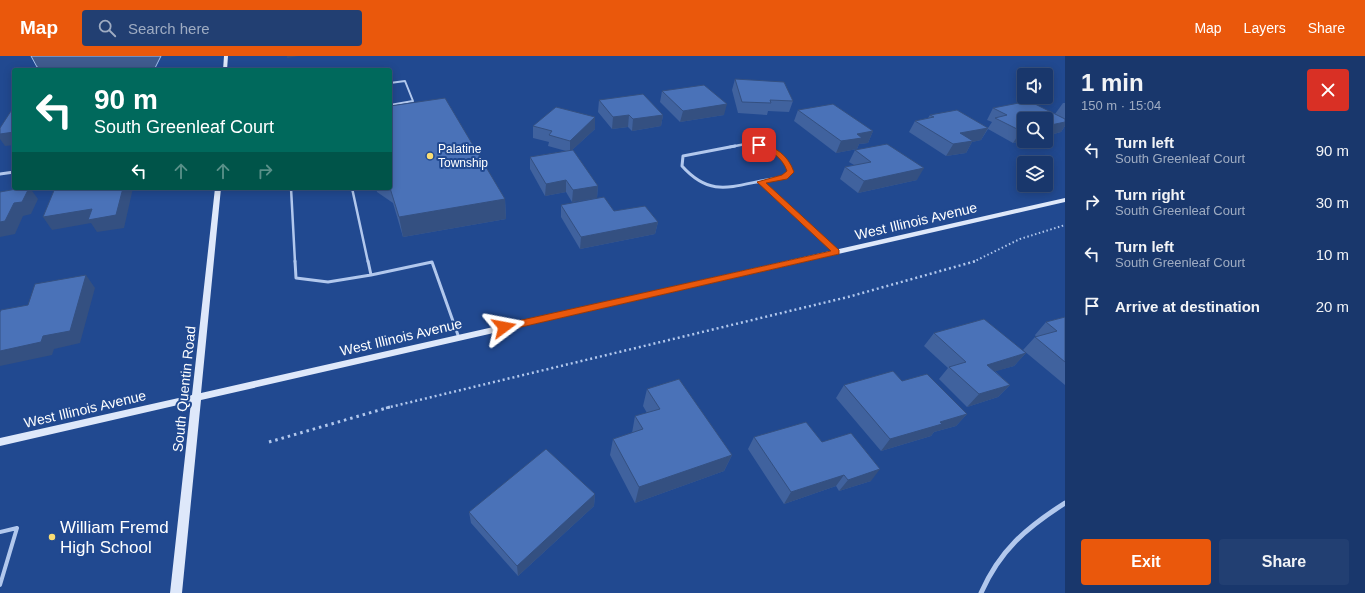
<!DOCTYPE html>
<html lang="en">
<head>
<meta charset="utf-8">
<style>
	:root { --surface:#19376c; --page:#223f72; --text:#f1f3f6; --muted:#9facc2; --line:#37517f; --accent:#ea580c }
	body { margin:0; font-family:Arial,sans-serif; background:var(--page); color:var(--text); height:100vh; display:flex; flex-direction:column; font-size:15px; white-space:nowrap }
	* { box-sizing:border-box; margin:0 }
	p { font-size:13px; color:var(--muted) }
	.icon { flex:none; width:22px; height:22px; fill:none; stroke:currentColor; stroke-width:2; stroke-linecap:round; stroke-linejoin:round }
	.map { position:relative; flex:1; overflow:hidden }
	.panel { display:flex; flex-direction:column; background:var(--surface); width:300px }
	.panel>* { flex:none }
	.hud { position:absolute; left:12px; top:12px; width:380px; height:122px; border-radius:4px; box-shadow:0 2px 10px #0003,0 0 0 1px var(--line); background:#00695c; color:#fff; overflow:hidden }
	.controls { position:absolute; left:1017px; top:12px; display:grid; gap:8px }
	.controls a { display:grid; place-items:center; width:36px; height:36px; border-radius:4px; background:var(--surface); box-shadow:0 2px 10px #0003,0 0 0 1px var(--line); font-size:20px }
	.pin { position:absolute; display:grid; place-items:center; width:34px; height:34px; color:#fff; margin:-17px; border-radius:8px; box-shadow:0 2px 6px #0006 }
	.me { position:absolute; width:44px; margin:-22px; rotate:77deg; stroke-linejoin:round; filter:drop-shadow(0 0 3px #0008) }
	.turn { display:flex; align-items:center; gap:14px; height:84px; padding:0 16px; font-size:18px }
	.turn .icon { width:52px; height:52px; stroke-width:2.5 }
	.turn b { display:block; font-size:28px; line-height:34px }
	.lanes { display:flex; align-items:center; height:38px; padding:0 16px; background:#0003; justify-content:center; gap:20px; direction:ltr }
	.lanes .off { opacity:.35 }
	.round { display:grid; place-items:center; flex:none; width:42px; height:42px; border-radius:4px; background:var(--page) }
	.head { display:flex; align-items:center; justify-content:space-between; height:68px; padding:0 16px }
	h1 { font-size:24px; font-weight:700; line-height:30px }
	.button { display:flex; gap:8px; margin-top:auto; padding:8px 16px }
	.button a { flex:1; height:46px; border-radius:4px; background:var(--accent); color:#fff; font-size:16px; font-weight:700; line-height:46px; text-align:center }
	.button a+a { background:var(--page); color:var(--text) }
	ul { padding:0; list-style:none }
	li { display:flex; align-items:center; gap:12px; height:52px; padding:0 16px }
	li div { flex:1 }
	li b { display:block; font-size:15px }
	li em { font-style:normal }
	header { display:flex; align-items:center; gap:24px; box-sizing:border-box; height:56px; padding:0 20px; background:var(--accent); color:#fff }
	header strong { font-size:19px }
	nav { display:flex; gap:22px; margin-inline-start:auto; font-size:14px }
	.search { width:280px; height:36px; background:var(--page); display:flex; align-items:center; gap:10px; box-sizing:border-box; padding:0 14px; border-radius:4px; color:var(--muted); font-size:15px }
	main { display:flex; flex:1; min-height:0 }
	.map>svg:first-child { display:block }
	.water { fill:#3f5b8f; stroke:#a6c2ee }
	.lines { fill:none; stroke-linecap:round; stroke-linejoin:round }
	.path-far2 { stroke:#b2c8ed; stroke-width:2; stroke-dasharray:1.5 2.5; stroke-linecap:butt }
	.path-far1 { stroke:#b2c8ed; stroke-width:2.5; stroke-dasharray:2 3; stroke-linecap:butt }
	.path { stroke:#b2c8ed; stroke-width:3; stroke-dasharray:2.5 4; stroke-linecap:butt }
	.lane-far3 { stroke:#b2c8ed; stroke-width:2 }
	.lane-far2 { stroke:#b2c8ed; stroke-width:2.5 }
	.lane-far1 { stroke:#b2c8ed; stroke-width:3 }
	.lane { stroke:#b2c8ed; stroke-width:4 }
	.street-far2 { stroke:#b2c8ed; stroke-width:2.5 }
	.street-far1 { stroke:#b2c8ed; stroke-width:3 }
	.street { stroke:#b2c8ed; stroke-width:5 }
	.secondary { fill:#dee8fa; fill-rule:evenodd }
	.wall { fill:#40629e }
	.shaded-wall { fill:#345081 }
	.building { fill:#4a72b8; stroke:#345081 }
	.route { fill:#ea580c; stroke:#983908 }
	.poi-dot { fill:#f9dd74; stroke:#214990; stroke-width:1.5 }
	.labels { text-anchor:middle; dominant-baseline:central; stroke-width:4; stroke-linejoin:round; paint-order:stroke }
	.far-poi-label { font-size:12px; fill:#fff; stroke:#214990; text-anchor:start }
	.street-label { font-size:14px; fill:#fff; stroke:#214990 }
	.near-poi-label { font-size:17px; fill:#fff; stroke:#214990; text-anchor:start }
</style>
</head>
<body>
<header>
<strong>Map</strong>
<div class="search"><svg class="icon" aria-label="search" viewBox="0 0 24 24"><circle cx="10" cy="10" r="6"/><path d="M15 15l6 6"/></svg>Search here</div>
<nav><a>Map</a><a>Layers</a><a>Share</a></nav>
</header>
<main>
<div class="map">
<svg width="1065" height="537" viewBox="0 0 1065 537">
	<rect width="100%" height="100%" fill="#214990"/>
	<path class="water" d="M 31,0 L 161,0 L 154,14 L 45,14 L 37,11 Z"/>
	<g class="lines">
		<path class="path-far2" d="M 973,206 L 1020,183 L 1065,169"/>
		<path class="path-far1" d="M 386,352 L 848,241 L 976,205"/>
		<path class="path" d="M 269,386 L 390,351"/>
		<path class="lane-far3" d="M 390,27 L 405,25 L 413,45 L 390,49"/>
		<path class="lane-far2" d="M 291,132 L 295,206
			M 352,132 L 368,206"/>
		<path class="lane-far1" d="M 295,205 L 296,222 L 328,226 L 371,219
			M 368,205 L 371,219 L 432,206 L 459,282"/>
		<path class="lane" d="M 0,476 L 17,472
			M 0,529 L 17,472"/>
		<path class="street-far2" d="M 730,91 L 751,87 L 767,91"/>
		<path class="street-far1" d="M 735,90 L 683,100 L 682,110 C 708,139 727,132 761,125
			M 0,118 L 14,116
			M 761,125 L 837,196
			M 761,125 L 784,121 L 791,116 C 786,104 776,93 763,90"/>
		<path class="street" d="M 981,537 C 1000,494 1026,472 1065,447"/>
		<path class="secondary" d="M 224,0 L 228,0 L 227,14 L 223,14 Z
			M 215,132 L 221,132 L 201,337 L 1065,142 L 1065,146 L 201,344 L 182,537 L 170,537 L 191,346 L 0,390 L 0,382 L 192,339 Z"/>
	</g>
	<path class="wall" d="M 735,23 L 793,45 L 789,56 L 768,55 L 767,59 L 738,57 L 732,34 Z
		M 662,35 L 724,59 L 680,66 L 660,46 Z
		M 599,44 L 663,59 L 661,70 L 632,75 L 628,71 L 612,73 L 598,56 Z
		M 1063,47 L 1065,47 L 1065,70 L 1061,76 L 1046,80 L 1046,63 L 1024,63 L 1024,84 L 1013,87 L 988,73 L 981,84 L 972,86 L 966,97 L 946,100 L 909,76 L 915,65 L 928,62 L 930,59 L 988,72 L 992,66 L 987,64 L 993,52 L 1055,58 Z
		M 798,54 L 873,75 L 868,87 L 859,88 L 857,93 L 836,97 L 794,65 Z
		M 595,61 L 595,73 L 572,94 L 598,130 L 597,142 L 572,146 L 566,136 L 545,140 L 530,113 L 530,101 L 566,95 L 548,90 L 549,86 L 533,82 L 533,70 Z
		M 855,94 L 917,124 L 858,137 L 840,123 L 845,111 L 854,109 L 849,106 Z
		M 376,132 L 390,132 L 505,143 L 506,163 L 403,181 L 393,147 L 377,136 Z
		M 561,149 L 614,155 L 658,166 L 655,178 L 580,193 L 561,161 Z
		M 1065,261 L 1065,329 L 1023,294 L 1035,281 L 1036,281 L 1035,279 L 1046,266 Z
		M 934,277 L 1026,297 L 1014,310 L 995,315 L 1010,329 L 998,341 L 967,351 L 939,323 L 948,312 L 924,290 Z
		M 902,325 L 967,358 L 956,370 L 934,376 L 931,380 L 881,395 L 836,342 L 844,329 Z
		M 647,333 L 732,399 L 724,415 L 635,447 L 610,399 L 613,383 L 632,377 L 635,360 L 647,357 L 643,350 Z
		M 754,381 L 822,386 L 871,425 L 839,435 L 836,430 L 784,448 L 748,393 Z
		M 595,438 L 594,450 L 518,520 L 471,467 L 469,456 Z"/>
	<path class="shaded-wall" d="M 287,0 L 299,0 L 287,2 Z
		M 727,48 L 724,59 L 680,66 L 683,55 Z
		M 629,59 L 628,71 L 612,73 L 613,61 Z
		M 663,59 L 661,70 L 632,75 L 633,63 Z
		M 595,61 L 595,73 L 570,96 L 570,85 Z
		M 1065,66 L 1065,70 L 1061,76 L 1046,80 L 1046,70 Z
		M 988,72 L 981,84 L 972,86 L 966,97 L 946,100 L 960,77 Z
		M 1024,74 L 1024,84 L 1013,87 L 1021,75 Z
		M 873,75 L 868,87 L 859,88 L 857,93 L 836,97 L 841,85 L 857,78 Z
		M 14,76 L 14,89 L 5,90 L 0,83 L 0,78 Z
		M 924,112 L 917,124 L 858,137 L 864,125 Z
		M 566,124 L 566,136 L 545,140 L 546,128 Z
		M 598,130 L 597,142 L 572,146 L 573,134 Z
		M 29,132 L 30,132 L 38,143 L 31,158 L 23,160 L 15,178 L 0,181 L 0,166 L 14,147 Z
		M 85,132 L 95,132 L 92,147 L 84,134 Z
		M 123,132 L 133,132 L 124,172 L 97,176 L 91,167 L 52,174 L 43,161 Z
		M 505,143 L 506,163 L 403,181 L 399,161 Z
		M 658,166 L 655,178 L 580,193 L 581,181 Z
		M 86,219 L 95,232 L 80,287 L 54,293 L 52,299 L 0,310 L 0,295 Z
		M 1026,297 L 1014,310 L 976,321 L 987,309 Z
		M 1010,329 L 998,341 L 967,351 L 979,338 Z
		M 967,358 L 956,370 L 934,376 L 931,380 L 881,395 L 890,383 L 940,366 Z
		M 732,399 L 724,415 L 635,447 L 639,431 Z
		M 880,413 L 871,425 L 839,435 L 848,424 Z
		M 844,419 L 836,430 L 784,448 L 791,436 Z
		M 595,438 L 594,450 L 518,520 L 517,510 Z"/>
	<path class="building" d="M 735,23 L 784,26 L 793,45 L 770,44 L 771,47 L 742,46 Z
		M 704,29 L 727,48 L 683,55 L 662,35 Z
		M 643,38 L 663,59 L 633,63 L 629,59 L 613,61 L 599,44 Z
		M 445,42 L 505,143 L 399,161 L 390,132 L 390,50 Z
		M 1029,45 L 1065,63 L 1065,66 L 1046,70 L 1046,63 L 1024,63 L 1024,74 L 1021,75 L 995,62 L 1007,59 L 993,52 Z
		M 833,48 L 873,75 L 857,78 L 862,82 L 841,85 L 798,54 Z
		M 556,51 L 595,61 L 570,85 L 549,79 L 552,75 L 533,70 Z
		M 14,54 L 14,76 L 0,78 L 0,72 L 11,55 Z
		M 957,54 L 988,72 L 960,77 L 973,85 L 953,88 L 915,65 L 934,61 L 930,59 Z
		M 887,88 L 924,112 L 864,125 L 845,111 L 871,106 L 855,94 Z
		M 573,94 L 598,130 L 573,134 L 566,124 L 546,128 L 530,101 Z
		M 22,132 L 29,132 L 22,146 L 14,147 L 5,165 L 0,166 L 0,136 Z
		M 55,132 L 85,132 L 84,134 L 94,133 L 94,132 L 123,132 L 116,159 L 88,164 L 92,153 L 43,161 Z
		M 604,141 L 614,155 L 645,150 L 658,166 L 581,181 L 561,149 Z
		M 86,219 L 70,275 L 43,280 L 41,286 L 0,295 L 0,256 L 1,254 L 28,249 L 35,228 Z
		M 1065,261 L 1065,306 L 1035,281 L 1057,275 L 1046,266 Z
		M 984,263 L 1026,297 L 987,309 L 1010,329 L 979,338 L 949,311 L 966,306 L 934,277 Z
		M 893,315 L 902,325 L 927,318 L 967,358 L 940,366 L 942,368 L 890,383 L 844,329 Z
		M 679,323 L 732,399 L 639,431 L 613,383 L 643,373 L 635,360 L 660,353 L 647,333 Z
		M 806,366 L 822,386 L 851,377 L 880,413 L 848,424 L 844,419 L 791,436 L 754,381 Z
		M 546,393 L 595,438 L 517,510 L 469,456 Z"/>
	<path class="route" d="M 759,87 C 776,91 788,99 794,116 L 787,123 L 766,127 L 839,194 L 839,198 L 504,275 L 501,274 L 500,271 L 504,268 L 831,195 L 757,126 L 782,119 L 787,115 C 782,101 771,94 756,90 L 756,89 Z"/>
	<g class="poi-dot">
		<circle cx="430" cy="100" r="4"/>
		<circle cx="52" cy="481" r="4"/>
	</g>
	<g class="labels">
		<g class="far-poi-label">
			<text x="438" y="93">Palatine<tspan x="438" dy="14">Township</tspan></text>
		</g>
		<g class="street-label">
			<text transform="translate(916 165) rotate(-13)">West Illinois Avenue</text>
			<text transform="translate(401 281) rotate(-13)">West Illinois Avenue</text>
			<text transform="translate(184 333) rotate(-84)">South Quentin Road</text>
			<text transform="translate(85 353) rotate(-13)">West Illinois Avenue</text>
		</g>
		<g class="near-poi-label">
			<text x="60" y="471">William Fremd<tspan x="60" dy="20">High School</tspan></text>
		</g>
	</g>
</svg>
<div class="controls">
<a><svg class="icon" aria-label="sound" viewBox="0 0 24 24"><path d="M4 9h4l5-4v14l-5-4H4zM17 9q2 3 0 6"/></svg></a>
<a><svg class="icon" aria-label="search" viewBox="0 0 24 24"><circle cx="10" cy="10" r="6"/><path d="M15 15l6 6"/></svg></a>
<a><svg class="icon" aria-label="layers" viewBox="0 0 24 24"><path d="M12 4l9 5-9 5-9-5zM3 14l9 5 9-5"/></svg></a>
</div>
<div class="pin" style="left:759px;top:89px;background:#d93025"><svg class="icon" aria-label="arrive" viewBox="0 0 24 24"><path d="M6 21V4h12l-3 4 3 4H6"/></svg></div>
<svg class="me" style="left:504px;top:271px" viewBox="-20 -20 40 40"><path d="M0-17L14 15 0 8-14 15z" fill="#ea580c" stroke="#fff" stroke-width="4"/></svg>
<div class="hud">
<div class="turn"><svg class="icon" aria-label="left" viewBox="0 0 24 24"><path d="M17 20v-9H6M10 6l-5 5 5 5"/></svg><div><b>90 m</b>South Greenleaf Court</div></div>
<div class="lanes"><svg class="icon" aria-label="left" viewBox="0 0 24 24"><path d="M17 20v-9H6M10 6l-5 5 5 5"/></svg><svg class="icon off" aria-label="ahead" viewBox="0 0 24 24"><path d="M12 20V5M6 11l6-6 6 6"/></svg><svg class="icon off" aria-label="ahead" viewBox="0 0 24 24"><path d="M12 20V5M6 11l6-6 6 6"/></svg><svg class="icon off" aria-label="right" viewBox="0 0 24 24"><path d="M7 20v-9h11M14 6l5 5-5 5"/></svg></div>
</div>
</div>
<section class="panel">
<div class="head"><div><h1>1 min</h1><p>150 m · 15:04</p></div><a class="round" style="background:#d93025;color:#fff"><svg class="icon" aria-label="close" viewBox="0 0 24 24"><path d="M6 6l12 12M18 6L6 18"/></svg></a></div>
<ul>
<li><svg class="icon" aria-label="left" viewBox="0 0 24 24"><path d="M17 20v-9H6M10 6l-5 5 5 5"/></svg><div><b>Turn left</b><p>South Greenleaf Court</p></div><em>90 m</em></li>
<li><svg class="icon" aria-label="right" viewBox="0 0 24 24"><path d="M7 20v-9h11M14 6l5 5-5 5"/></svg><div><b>Turn right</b><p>South Greenleaf Court</p></div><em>30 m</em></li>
<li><svg class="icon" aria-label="left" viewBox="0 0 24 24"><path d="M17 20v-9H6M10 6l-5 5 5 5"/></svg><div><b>Turn left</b><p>South Greenleaf Court</p></div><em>10 m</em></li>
<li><svg class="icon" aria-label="arrive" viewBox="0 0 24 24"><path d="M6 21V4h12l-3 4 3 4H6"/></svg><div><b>Arrive at destination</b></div><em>20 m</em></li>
</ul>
<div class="button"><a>Exit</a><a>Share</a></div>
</section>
</main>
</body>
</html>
